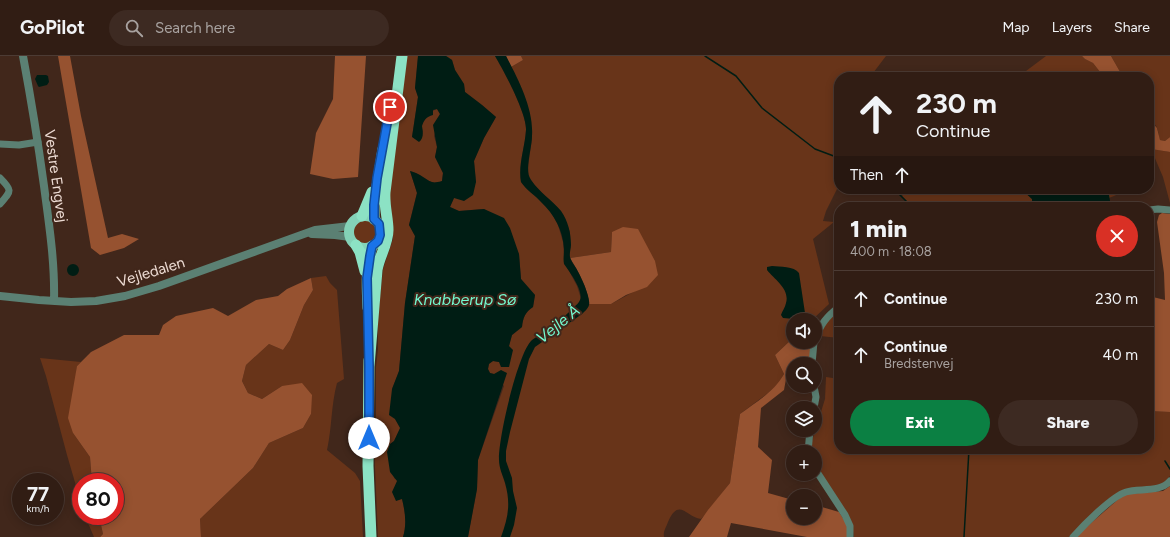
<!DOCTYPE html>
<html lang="en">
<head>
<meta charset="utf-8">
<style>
	:root { --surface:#311d14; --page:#3d2a22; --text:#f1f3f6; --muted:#a8a2a0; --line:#4c3b34; --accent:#0b8043 }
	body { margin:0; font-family:Figtree,sans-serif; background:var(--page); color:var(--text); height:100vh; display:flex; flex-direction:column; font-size:15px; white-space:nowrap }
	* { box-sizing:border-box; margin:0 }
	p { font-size:13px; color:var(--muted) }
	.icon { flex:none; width:22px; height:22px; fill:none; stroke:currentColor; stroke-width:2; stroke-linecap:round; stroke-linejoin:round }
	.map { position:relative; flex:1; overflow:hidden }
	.side { position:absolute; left:834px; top:146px; width:320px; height:252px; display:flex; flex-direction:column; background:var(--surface); border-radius:16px; box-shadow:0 2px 10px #0003,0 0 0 1px var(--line) }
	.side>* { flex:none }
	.top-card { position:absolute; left:834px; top:16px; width:320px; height:122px; border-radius:16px; box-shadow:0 2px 10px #0003,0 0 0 1px var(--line); background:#311d14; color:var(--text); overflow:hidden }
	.fabs { position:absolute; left:786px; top:257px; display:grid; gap:8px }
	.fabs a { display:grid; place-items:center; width:36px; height:36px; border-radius:50%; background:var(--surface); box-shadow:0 2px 10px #0003,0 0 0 1px var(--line); font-size:20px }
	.speed { position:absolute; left:12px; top:417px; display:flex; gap:8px; font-size:20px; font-weight:700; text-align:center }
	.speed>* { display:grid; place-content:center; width:52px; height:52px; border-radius:50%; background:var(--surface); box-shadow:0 2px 10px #0003,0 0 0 1px var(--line); line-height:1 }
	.speed small { font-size:10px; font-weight:400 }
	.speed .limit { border:6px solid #d22; background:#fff; color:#111 }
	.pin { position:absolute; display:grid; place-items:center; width:34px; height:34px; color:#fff; margin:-17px; border:2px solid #fff; border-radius:50%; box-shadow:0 1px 4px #0007 }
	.me { position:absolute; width:44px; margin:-22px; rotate:0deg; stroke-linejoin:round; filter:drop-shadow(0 0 3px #0008) }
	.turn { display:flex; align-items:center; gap:14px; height:84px; padding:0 16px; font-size:18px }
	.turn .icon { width:52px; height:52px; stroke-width:2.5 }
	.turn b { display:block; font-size:28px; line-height:34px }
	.then { display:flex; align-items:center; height:38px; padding:0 16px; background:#0003; gap:8px; font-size:15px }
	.round { display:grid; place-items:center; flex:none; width:42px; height:42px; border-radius:21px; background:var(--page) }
	.headline { display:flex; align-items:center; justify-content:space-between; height:68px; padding:0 16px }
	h1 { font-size:24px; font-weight:800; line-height:30px }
	.primary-button { display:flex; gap:8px; margin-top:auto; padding:8px 16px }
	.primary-button a { flex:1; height:46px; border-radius:24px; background:var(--accent); color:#fff; font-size:16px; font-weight:800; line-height:46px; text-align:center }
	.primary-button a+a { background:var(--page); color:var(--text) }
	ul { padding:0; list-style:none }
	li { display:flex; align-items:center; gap:12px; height:56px; padding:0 16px; border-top:1px solid var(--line) }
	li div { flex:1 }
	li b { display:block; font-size:15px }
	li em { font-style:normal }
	header { display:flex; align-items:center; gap:24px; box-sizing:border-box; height:56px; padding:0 20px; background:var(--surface); border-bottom:1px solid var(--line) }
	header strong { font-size:19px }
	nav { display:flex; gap:22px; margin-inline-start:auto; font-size:14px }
	.search { width:280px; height:36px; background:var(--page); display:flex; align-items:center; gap:10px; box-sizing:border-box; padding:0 14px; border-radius:22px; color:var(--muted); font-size:15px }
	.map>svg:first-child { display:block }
	.green { fill:#683419 }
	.forest { fill:#965230 }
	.water { fill:#001d14 }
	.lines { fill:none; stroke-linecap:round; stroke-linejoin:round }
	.stream { stroke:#001d14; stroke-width:1.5 }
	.minor { stroke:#5b8073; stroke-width:7 }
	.tertiary { stroke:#5b8073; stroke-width:8 }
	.primary { stroke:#84d2b7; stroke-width:10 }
	.trunk { stroke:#8ce2c4; stroke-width:11 }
	.route-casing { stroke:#114b97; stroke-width:10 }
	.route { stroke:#1a73e8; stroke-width:7 }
	.labels { text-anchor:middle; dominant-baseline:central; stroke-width:4; stroke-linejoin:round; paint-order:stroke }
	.street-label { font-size:15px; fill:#eddbd3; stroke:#41271b }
	.water-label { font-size:16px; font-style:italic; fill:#74f9d0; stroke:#41271b }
</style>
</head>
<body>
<header>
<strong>GoPilot</strong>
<div class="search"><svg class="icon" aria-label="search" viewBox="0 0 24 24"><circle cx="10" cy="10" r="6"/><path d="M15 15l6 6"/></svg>Search here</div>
<nav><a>Map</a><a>Layers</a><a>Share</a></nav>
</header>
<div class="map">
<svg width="1170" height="481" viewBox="0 0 1170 481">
	<rect width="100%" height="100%" fill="#41271b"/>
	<path class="green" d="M 406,0 L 418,0 L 415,32 L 418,41 L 412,81 L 423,76 L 421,70 C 424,64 430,55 437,53 L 440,58 L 434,80 L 437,91 L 435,101 L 443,117 L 442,125 C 432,128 431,126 423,121 C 419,118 414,116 410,115 L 417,137 L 409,169 L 415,180 L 405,247 L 399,315 L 392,333 L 395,363 L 401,372 L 394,385 L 390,389 L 394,422 L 397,424 C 402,443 409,463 403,481 L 378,481 L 375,412 L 374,388 L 376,361 L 376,311 L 378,293 L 378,260 L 383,213 L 393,183 L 392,167 L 388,146 Z
		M 446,0 L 495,0 C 504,15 527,58 526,74 C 525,91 518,109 521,126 L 527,133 L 535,139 L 548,153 L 552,158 L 558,169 L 563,186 L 564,198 L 568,213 L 577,230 L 581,243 L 589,248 L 611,248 L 635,235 L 612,176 L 611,196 L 570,202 L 570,176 L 561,155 L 535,130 L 528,119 L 528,111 L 532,82 L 526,45 L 511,11 L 523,4 L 521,0 L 886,0 L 870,21 L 839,21 L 839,129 L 826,155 L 823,165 L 834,166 L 813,183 L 829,248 L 812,264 L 793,264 L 793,282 L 775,299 L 784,318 L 778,328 L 768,337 L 740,358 L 730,427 L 705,459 L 701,463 C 686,461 679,441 668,466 C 666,472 663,475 664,481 L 468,481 L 477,433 L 478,404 L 504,330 L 494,318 L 490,317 L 488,313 L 489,307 L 493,305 L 499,306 L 509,290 L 512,279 L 522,271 C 523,262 525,256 533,251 L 535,239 L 521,223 L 519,198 L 487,155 L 484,153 L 459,155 L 450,151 L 454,142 L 476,126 L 474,105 L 484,82 L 496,61 L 482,49 L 465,36 L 464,28 L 455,14 L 452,4 Z
		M 1046,0 L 1082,0 L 1085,3 L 1093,7 L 1104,21 L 1018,21 Z
		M 1111,0 L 1170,0 L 1170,81 L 1165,85 L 1160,84 C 1158,79 1159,75 1156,70 C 1154,67 1151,66 1149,63 L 1149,21 L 1123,21 Z
		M 1149,91 L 1151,93 L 1170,96 L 1170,147 L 1163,121 L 1151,93 L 1149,94 Z
		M 908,133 L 1021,133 L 1032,143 L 1032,150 L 1029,151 L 913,151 L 902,140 Z
		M 1108,133 L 1131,133 L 1109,142 Z
		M353 176a12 12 0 1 1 24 0a12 12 0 1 1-24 0Z
		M 326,220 L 330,227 L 337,234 L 344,323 L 337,327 C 331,349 332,372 327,394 L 355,417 L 360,425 L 363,481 L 201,481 L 200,463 L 253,412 L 269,387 L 303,372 L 311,358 L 311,339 L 282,330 L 262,343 L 248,337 L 242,325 L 246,309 L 269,288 L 283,294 L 290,284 L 304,249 L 313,234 L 311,222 Z
		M 839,255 L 839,282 L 820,280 C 824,269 829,262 839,255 Z
		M 40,302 L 81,306 L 77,310 L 73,377 L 90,401 L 92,426 L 81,426 L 81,447 L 67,399 L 46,320 Z
		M 826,321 L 839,323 L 839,393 L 1149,393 L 1149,355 L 1170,356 L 1170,420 L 1164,427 L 1108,443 L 1069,481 L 854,481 L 853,475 L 815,408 L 815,396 L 812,396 L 811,388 L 825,343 Z
		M 85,460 L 99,460 L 103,478 L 100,481 L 94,481 Z"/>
	<path class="forest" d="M 58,0 L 70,0 L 81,60 L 108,182 L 122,178 L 139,183 L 124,192 L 100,199 L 91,192 Z
		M 335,0 L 366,0 L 358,121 L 333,123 L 310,118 L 316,77 L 333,43 Z
		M 506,0 L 521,0 L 523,4 L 511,11 Z
		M 1082,0 L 1111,0 L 1123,21 L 1104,21 L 1093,7 L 1085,3 Z
		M 1149,63 L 1157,72 L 1160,84 L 1165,85 L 1170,81 L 1170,96 L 1151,93 L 1149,91 Z
		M 1162,157 L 1170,158 L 1170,356 L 1149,355 L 1149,240 L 1165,244 L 1164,217 L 1157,166 L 1159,159 Z
		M 623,171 L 638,173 L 655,205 L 658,219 L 647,231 L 626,239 L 611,248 L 589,248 C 588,232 578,215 570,202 L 611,196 L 612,176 Z
		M 311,222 L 313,234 L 304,249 L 290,284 L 283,294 L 269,288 L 246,309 L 242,325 L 248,337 L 262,343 L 282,330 L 302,327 L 312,339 L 311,358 L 303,372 L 269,387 L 253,412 L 200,463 L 201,481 L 100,481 L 103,478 L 99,460 L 115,460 L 115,426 L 92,426 L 90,401 L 73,377 L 68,362 L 77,310 L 91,296 L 124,279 L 159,279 L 163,269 L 176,260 L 213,252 L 228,260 L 256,244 L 278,240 L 287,233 Z
		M 793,282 L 793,286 L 813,286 L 811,308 L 793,308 L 793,323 L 786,323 L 784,334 L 761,352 L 758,391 L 772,404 L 768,437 L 793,444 L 793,462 L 815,462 L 815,449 L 839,456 L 848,470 L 849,481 L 807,481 L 731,467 L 727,481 L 689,481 L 708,454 L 730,427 L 740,358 C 756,346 774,336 784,318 L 775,299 Z
		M 1170,430 L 1170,481 L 1077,481 L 1082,475 L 1122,440 L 1128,438 L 1163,435 Z"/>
	<path class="water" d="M 418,0 L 446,0 L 452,4 L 455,14 L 464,28 L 465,36 L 482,49 L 496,61 L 484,82 L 474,105 L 476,126 L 473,139 L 464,145 L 454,142 L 450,151 L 459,155 L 484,153 L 504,162 L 510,172 L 519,198 L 521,223 L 535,239 L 533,251 C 525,256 523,262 522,271 L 512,279 L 509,290 L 513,294 L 509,311 L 501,311 L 499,306 L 493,305 L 489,308 L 488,313 L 490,317 L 494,318 L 501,314 L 507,317 L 478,404 L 477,433 L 468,481 L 403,481 C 407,468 405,455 402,443 L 396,445 L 392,436 L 397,425 L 390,416 L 387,396 L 390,388 L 394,385 L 400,372 L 395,363 L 389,359 L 392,333 L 399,315 L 405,247 L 415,180 L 409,169 L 417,137 L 410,115 C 414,116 419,118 423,121 C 431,126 432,128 442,125 L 443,117 L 435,101 L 437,91 L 433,69 L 440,58 L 437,53 L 433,54 L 433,59 C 426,61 424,64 422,70 C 423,76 424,82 419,86 L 412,81 L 418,41 L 415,32 Z
		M 495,0 L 506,0 C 518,23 534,53 532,80 C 532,92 524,115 531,124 C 539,136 552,144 561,155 C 568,165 571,177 571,189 C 571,193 569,198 570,201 C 571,205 574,209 576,212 C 580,219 591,241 589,249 C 588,253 584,256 582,258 L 535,291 L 529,303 L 510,376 L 506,395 L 506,405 L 512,422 L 513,435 L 517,452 L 514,469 L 510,481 L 501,481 C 508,462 511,448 505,427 C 503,420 499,412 499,404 C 498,383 518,296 532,284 C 548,273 561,265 574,251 C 576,249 579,247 580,244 C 584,235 569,215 564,208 C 563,203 564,198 564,193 C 563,174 554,158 541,146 C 535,139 526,134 521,126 C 518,109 525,91 526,74 C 527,58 504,15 495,0 Z
		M 37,19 L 46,19 L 48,20 L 49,26 L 47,29 L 39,31 L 38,30 L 35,23 Z
		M 1021,133 L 1108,133 L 1111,151 L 1029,151 L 1032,149 L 1032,143 Z
		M67 214a6 6 0 1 1 12 0a6 6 0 1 1-12 0Z
		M 772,210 C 780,211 794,210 799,217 L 805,257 L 807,262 L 806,264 L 783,262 L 781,259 C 782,255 785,252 786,247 C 790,233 775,224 767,214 L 767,211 Z"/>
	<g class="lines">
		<path class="stream" d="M 705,0 L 736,20 L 762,52 L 815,93 L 839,102
			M 894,133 L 912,151
			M 1165,405 L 1170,413
			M 964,481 L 969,393"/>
		<path class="minor" d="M 0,88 L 19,89 L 38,86
			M 0,122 C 13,135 11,135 0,148
			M 1149,154 L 1158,153 L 1170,154
			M 815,283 C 821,268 826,261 839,251
			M 812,308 L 814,286
			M 814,352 L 816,341 L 814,330
			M 808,396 L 810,374
			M 815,413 L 845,459 L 850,470 L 850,481
			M 1073,481 C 1083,470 1112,440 1126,436 C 1140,432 1160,437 1170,425"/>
		<path class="tertiary" d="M 23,0 C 31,43 38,86 44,130 C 49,168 55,206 54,245
			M 312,178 L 335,179 L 350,181
			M 0,240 L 39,244 L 71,246 L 96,245 L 125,240 L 159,230 L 315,174 L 350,170"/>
		<path class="primary" d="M349 176a16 16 0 1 1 32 0a16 16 0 1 1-32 0Z"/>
		<path class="trunk" d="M 362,160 L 372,136
			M 374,163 L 374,149 L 383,93
			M 356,189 L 360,196 L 365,215
			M 368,252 C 367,231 366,210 372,190
			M 369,304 L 368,410 L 371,481
			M 369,310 L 377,214 C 379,201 388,188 388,174 C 388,162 384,150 385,136 L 402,0"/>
	</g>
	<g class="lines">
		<defs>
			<path id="route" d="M 369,382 L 369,310 L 367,222 L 370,200 L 372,190 L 378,185 L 380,179 L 379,168 L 374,163 L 374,149 L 377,122 L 390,51"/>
		</defs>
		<use href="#route" class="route-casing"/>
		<use href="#route" class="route"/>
	</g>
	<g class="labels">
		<g class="street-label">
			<text transform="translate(56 120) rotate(82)">Vestre Engvej</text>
			<text transform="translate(151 216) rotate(-17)">Vejledalen</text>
		</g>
		<g class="water-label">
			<text x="465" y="243">Knabberup Sø</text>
			<text transform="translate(558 268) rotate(-39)">Vejle Å</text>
		</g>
	</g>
</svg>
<div class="fabs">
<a><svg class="icon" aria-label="sound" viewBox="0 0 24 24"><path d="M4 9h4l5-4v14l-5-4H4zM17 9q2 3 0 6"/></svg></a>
<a><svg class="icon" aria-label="search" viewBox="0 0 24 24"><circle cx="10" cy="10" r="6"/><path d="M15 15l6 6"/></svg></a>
<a><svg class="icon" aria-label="layers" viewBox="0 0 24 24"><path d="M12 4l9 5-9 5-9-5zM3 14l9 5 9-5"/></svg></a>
<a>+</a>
<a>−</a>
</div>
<div class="speed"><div>77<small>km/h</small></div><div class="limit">80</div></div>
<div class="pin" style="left:390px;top:51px;background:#d93025"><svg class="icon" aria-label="arrive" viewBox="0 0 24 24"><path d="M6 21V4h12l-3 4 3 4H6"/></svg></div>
<svg class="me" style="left:369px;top:382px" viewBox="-20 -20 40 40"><circle r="19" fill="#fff"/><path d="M0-13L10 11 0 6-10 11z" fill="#1a73e8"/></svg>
<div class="top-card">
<div class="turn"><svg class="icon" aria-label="ahead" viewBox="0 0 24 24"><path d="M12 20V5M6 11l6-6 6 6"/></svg><div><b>230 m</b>Continue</div></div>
<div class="then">Then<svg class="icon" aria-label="ahead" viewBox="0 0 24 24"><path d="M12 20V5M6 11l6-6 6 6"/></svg></div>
</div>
<section class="side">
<div class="headline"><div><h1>1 min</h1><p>400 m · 18:08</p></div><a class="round" style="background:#d93025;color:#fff"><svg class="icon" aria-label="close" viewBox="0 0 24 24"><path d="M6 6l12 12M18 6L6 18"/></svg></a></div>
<ul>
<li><svg class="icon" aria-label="ahead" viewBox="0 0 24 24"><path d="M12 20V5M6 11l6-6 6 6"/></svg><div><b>Continue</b></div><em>230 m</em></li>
<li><svg class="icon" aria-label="ahead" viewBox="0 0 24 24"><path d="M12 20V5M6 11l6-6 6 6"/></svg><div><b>Continue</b><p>Bredstenvej</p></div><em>40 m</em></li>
</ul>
<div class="primary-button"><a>Exit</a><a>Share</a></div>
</section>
</div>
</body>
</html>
